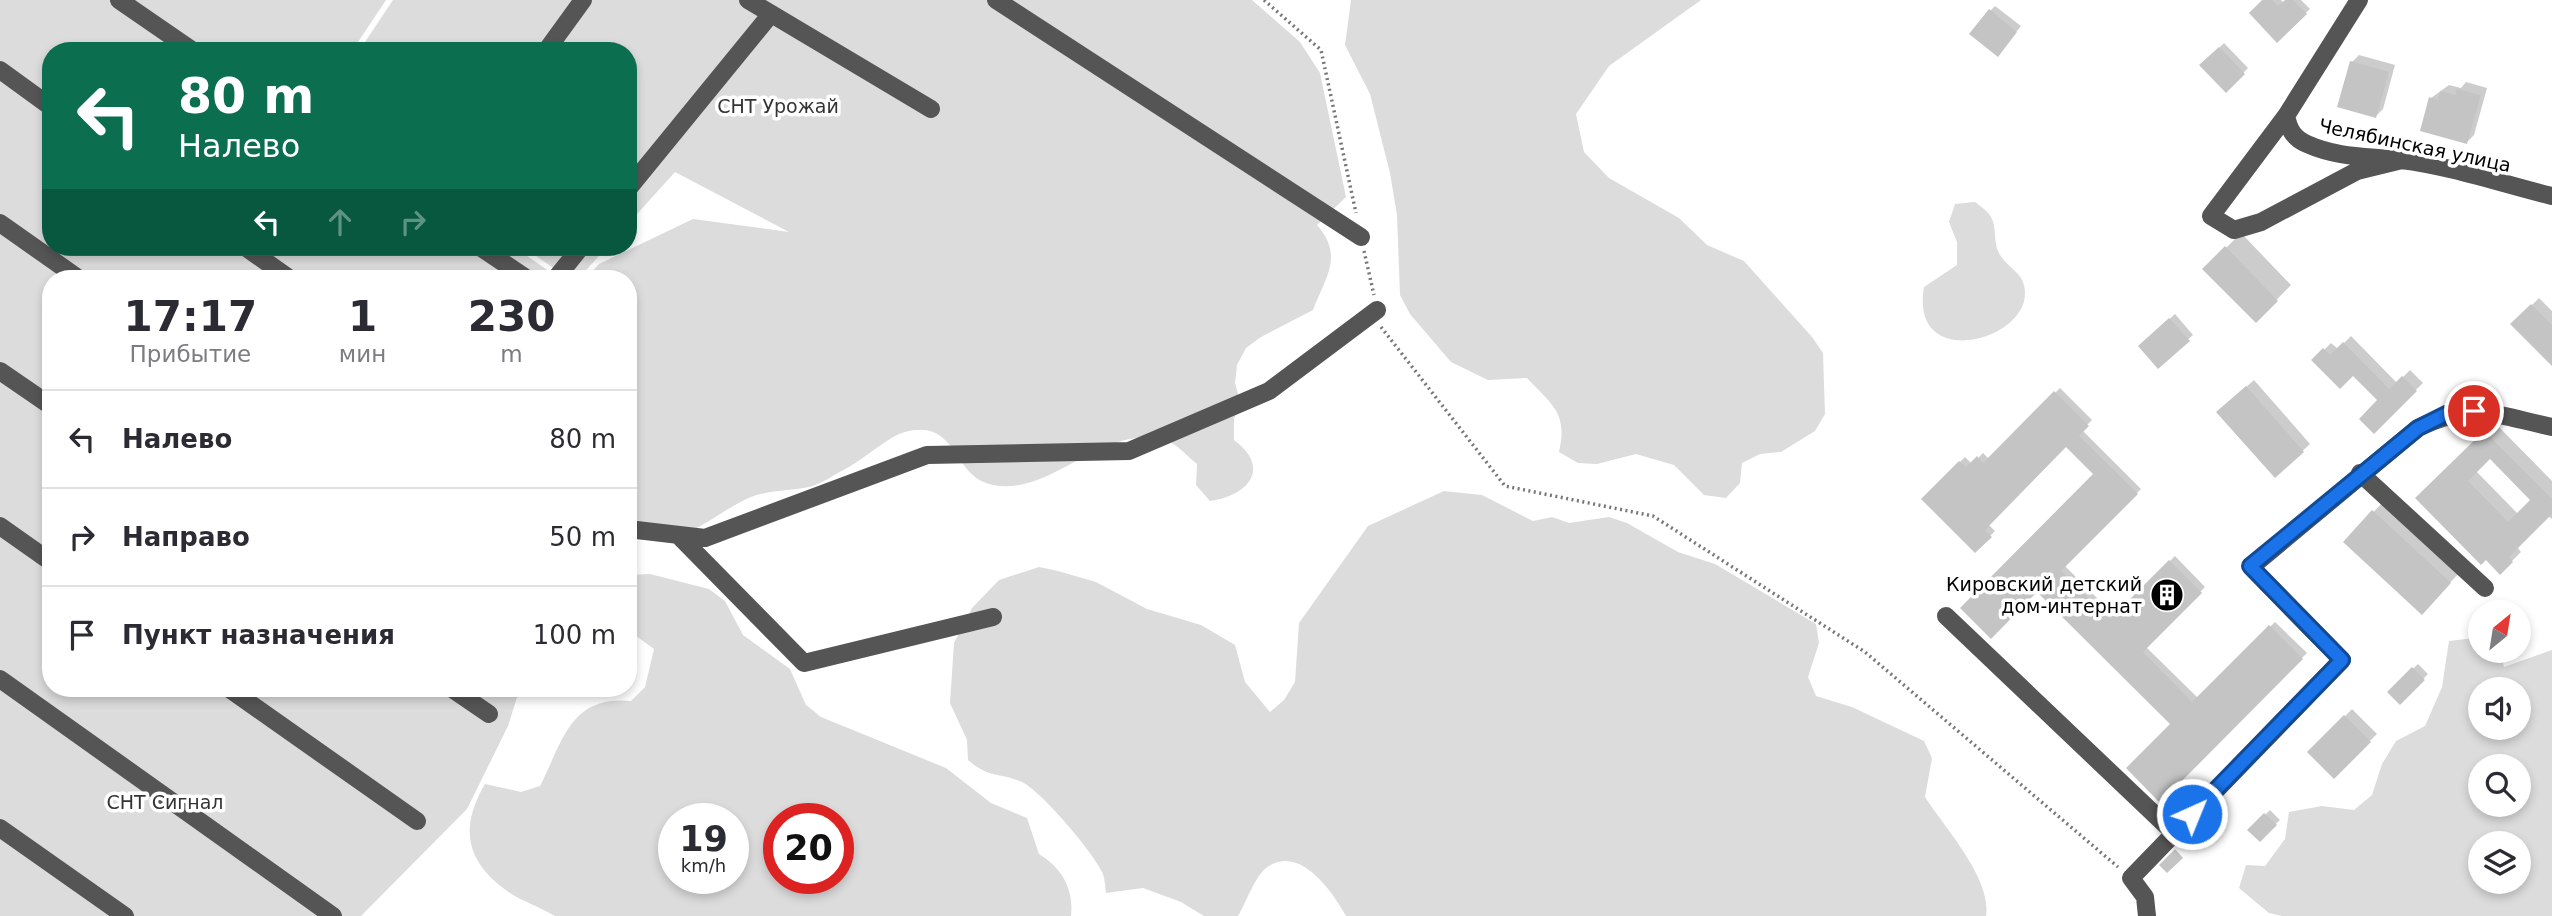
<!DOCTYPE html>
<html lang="ru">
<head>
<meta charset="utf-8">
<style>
	:root { --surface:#fff; --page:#f2f2f3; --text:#2b2b33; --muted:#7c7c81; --line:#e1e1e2 }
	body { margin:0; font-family:"DejaVu Sans",sans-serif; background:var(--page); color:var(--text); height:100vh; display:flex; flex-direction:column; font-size:26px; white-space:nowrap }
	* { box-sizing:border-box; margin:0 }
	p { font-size:23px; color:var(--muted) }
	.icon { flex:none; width:38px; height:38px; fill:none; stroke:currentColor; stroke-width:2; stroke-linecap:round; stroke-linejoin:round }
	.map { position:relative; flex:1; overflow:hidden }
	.side { position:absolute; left:42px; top:270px; width:595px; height:427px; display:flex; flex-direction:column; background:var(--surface); border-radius:28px; box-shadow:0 4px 10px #0003 }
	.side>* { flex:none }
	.top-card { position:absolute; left:42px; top:42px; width:595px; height:214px; border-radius:28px; box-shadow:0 4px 10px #0003; background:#0b6e4f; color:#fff; overflow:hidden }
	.needle { width:46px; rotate:30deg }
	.fabs { position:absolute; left:2468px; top:600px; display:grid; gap:14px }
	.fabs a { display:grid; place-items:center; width:63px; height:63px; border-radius:50%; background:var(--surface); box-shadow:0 4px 10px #0003; font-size:35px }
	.speed { position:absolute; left:658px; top:803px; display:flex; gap:14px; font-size:35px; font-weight:700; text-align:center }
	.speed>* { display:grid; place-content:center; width:91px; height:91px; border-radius:50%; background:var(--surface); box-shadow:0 4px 10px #0003; line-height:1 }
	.speed small { font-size:18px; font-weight:400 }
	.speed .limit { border:10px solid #d22; background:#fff; color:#111 }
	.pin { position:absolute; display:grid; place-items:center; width:60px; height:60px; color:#fff; margin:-30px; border:4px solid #fff; border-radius:50%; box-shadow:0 2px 7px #0007 }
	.me { position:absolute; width:77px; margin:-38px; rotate:44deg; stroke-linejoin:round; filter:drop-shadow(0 0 5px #0008) }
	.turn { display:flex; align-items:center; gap:24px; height:147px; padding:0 21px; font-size:32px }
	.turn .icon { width:91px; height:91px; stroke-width:2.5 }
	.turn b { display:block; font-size:49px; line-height:60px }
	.lanes { display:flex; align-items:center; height:66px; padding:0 21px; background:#0003; justify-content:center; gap:35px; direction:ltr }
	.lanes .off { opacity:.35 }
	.eta { display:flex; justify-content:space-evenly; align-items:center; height:119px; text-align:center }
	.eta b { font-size:42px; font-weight:700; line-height:49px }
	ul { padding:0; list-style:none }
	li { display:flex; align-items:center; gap:21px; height:98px; padding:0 21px; border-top:2px solid var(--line) }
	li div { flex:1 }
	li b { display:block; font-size:26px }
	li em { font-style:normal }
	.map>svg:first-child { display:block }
	.green { fill:#dcdcdc; fill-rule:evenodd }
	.shadow { fill:#0003; fill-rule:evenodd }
	.building { fill:#c4c4c4; fill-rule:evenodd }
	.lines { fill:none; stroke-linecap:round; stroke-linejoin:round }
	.path { stroke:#777; stroke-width:3.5; stroke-dasharray:2 3.5; stroke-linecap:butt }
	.minor { stroke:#555; stroke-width:18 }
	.route-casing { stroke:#114b97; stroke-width:18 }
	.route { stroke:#1a73e8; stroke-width:12 }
	.labels { text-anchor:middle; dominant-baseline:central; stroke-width:7; stroke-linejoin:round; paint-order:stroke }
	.park-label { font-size:19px; fill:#333; stroke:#fff }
	.street-label { font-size:19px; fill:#000; stroke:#fff }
	.poi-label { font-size:19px; fill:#000; stroke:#fff; text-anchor:end }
</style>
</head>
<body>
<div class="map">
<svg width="2552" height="916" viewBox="0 0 2552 916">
	<rect width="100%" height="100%" fill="#fff"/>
	<path class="green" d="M 0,0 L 386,0 L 352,51 L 51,51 L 51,247 L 514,247 L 559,278 L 51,278 L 51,688 L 520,688 L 508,726 L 467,809 L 361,916 L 0,916 Z
		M 393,0 L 1252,0 L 1300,42 L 1320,73 L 1346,197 L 1317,225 C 1344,256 1326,276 1313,310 L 1261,337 L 1246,348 L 1237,365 L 1235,383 L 1240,401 L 1234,419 L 1234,440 C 1272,468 1248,496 1210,501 L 1196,485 L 1197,464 C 1188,457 1174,441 1163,439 C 1100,425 1052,496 993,485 C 951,477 959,418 905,432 C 889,436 864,459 847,468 C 835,474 822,484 809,487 C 790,491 769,490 751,497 C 722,509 698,534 665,539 C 654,540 639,535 628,533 L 628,278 L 586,278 L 599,264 L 693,219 L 789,232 L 675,172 L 628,224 L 628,51 L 359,51 Z
		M 1351,0 L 1701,0 L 1609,66 L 1576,114 L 1584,152 L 1609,178 L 1679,218 L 1707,245 L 1744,261 L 1812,337 L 1823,353 L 1825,414 L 1815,431 L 1781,452 L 1760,454 L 1742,463 L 1740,483 L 1726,498 L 1704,495 L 1674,465 L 1636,454 L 1597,464 L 1578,463 L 1559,452 C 1568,412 1552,405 1527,378 L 1488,380 L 1451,362 L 1410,314 L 1400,295 L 1397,215 L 1390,173 L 1370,94 L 1345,45 Z
		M 1975,202 C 1980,206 1988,211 1991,217 C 1997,227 1993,243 1999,253 C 2004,264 2019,271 2023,282 C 2043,338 1908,377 1924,287 L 1957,265 L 1957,242 L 1949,222 L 1955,204 Z
		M 523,247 L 607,247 L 579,278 L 568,278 Z
		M 1444,491 L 1482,495 L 1533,521 L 1552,517 L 1569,523 L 1609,517 L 1627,523 L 1678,552 L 1715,564 L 1816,624 L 1819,643 L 1808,677 L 1816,696 L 1852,707 L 1924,741 L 1932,758 L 1925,797 C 1945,828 1992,879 1986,916 L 1346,916 C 1332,891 1299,843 1266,868 C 1254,878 1246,903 1238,916 L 1204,916 L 1181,902 L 1143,888 L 1106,893 C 1105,886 1105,878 1102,872 C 1093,852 1041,791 1022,782 C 999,772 990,779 968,760 L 967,740 L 950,703 L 954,643 L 972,608 L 999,580 L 1039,567 L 1058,571 L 1096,582 L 1147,609 L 1201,625 L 1235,645 L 1245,682 L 1270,712 L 1284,700 L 1295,682 L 1299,623 L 1368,526 Z
		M 650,574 L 709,589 L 725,601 L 743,635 L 790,669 L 806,705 L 821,717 L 946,768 L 991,803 L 1027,818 L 1039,854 C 1062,868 1074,889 1071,916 L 555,916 C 539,906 518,900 503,888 C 464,858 461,825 485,784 L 521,792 L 540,786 C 563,741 570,695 631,701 L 645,687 L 654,649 L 628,630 L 628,575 ZM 674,819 L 733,819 L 733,878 L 674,878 ZM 838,819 L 838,878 L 779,878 L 779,819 Z
		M 2474,638 L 2480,639 L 2480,651 L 2500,651 L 2504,667 L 2552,650 L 2552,916 L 2282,916 L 2269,913 L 2239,888 L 2246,865 L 2265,866 L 2285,839 L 2289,812 L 2322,806 L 2354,810 L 2372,795 L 2382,764 L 2396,741 L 2425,726 L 2442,687 L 2449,641 ZM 2480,690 L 2518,690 L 2518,728 L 2480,728 ZM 2480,766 L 2518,766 L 2518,805 L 2480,805 ZM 2480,844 L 2518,844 L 2518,882 L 2480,882 Z"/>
	<path class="shadow" d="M 2265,0 L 2281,0 L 2284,3 L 2287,0 L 2301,0 L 2310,9 L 2277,40 Z
		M 1995,6 L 2021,26 L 2002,50 L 1990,11 Z
		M 2224,43 L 2248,68 L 2226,91 L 2202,65 Z
		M 2359,55 L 2395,65 L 2383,109 L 2376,116 L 2352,62 Z
		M 2466,82 L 2487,88 L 2474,135 L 2467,142 L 2431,98 L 2449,85 L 2461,88 Z
		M 2241,233 L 2291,285 L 2256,321 L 2205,269 Z
		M 2539,298 L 2552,311 L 2552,364 L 2513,324 Z
		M 2175,314 L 2193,335 L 2158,366 L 2140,346 Z
		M 2351,336 L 2397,383 L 2410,370 L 2423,383 L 2374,431 L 2380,400 L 2353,373 L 2314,360 L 2331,343 L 2338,349 Z
		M 2254,380 L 2310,444 L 2276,476 L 2226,405 Z
		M 2060,388 L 2092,420 L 2082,430 L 2141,489 L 2064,565 L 2115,616 L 2175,556 L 2205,587 L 2146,647 L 2198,698 L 2275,622 L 2307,653 L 2160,800 L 2172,724 L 2037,590 L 2096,474 L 2066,445 L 1988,524 L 1995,531 L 1975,551 L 1923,499 L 1965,457 L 1972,464 L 1983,453 L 1989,459 Z
		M 2495,423 L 2552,481 L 2552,519 L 2548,516 L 2517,547 L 2521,552 L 2501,572 L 2417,498 ZM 2490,457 L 2533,500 L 2518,514 L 2476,471 Z
		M 2383,502 L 2460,572 L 2431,603 L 2345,542 Z
		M 2418,664 L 2428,674 L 2400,703 L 2389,692 Z
		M 2352,709 L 2377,734 L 2334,776 L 2310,752 Z
		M 2270,810 L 2280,820 L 2260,839 L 2250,830 Z"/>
	<path class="building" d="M 2262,0 L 2272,0 L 2278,6 L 2285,0 L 2293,0 L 2307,14 L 2277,43 L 2249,13 Z
		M 1989,9 L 2017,32 L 1998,57 L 1969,34 Z
		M 2219,47 L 2245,74 L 2226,93 L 2199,65 Z
		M 2350,61 L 2389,72 L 2376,118 L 2337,107 Z
		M 2457,89 L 2481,95 L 2467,144 L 2420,131 L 2429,97 L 2438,100 L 2440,91 L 2455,95 Z
		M 2225,246 L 2278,301 L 2256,323 L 2202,269 Z
		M 2531,304 L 2552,325 L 2552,366 L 2510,324 Z
		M 2169,318 L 2190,341 L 2158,369 L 2138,346 Z
		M 2343,342 L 2389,389 L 2402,376 L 2417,391 L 2374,434 L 2359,419 L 2377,400 L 2353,376 L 2340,389 L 2311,360 L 2323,348 L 2330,355 Z
		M 2246,386 L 2304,452 L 2275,478 L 2216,412 Z
		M 2054,391 L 2089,426 L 2079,436 L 2138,494 L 2061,571 L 2110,619 L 2169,560 L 2202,593 L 2143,652 L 2192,702 L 2269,625 L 2303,659 L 2160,803 L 2126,768 L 2170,724 L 2037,592 L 1991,639 L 1960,608 L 2093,474 L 2066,447 L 1985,530 L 1992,537 L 1975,553 L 1921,499 L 1959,461 L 1966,467 L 1977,456 L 1983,463 Z
		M 2484,431 L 2552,499 L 2552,514 L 2509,557 L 2513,562 L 2500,575 L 2486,560 L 2481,565 L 2415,498 ZM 2490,459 L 2530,500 L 2508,522 L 2468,481 Z
		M 2372,510 L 2451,583 L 2422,615 L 2343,542 Z
		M 2412,667 L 2425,680 L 2400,705 L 2387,692 Z
		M 2344,715 L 2371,742 L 2334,779 L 2307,752 Z
		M 2264,813 L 2277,825 L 2260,842 L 2247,830 Z
		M 2175,849 L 2183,858 L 2167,873 L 2159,865 Z"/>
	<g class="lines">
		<path class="path" d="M 1264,0 L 1321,50 L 1356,213
			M 1364,251 L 1374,295
			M 1381,327 L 1505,486 L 1653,516 L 1865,652 L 2118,867"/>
		<path class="minor" d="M 119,0 L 193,51
			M 748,0 L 931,109
			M 996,0 L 1361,237
			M 2359,0 L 2286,116 L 2211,216 L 2234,230 L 2261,222 L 2357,171 L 2402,160
			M 546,51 L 583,0
			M 0,70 L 51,107
			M 2286,116 C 2289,129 2293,138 2307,144 C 2338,158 2368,156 2401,160 C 2451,166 2503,184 2552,196
			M 628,189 L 771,14
			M 0,223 L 78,278
			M 245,247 L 289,278
			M 480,247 L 526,278
			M 556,278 L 581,247
			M 0,371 L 51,406
			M 2360,473 L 2485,588
			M 0,526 L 51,562
			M 628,529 L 705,538 L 927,455 L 1129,451 L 1269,391 L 1377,310
			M 678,535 L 804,663 L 993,617
			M 1946,616 L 2174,833
			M 0,679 L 333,916
			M 228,688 L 417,821
			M 451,688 L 489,714
			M 0,828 L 125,916
			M 2147,916 L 2145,897 L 2131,878 L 2342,660 L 2251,567 L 2418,428 C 2473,401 2496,415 2552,427"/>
	</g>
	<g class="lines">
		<defs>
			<path id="route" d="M 2192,814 L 2342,660 L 2250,566 L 2418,428 L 2446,414 L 2474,411"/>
		</defs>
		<use href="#route" class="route-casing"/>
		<use href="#route" class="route"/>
	</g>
	<defs>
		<symbol id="building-disc" viewBox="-11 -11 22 22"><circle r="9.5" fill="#000" stroke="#fff"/><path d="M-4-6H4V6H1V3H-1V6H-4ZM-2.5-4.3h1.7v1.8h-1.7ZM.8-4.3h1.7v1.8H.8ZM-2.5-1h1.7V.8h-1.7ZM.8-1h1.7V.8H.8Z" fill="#fff"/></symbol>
	</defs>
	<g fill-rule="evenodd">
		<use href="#building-disc" x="2148" y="576" width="38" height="38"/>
	</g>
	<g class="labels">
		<g class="park-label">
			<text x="778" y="106">СНТ Урожай</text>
			<text x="165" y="802">СНТ Сигнал</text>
		</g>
		<g class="street-label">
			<text transform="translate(2415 145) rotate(12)">Челябинская улица</text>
		</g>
		<g class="poi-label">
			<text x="2142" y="584">Кировский детский<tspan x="2142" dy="22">дом-интернат</tspan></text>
		</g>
	</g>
</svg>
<div class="fabs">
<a><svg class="needle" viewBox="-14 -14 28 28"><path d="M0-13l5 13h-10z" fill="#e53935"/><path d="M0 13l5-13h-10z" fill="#7c7c81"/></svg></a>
<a><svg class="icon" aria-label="sound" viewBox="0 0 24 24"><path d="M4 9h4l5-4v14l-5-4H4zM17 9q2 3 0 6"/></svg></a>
<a><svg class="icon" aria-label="search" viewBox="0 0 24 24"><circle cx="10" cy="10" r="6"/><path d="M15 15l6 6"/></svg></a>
<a><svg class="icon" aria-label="layers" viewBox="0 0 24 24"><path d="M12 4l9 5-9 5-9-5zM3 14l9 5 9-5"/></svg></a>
</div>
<div class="speed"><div>19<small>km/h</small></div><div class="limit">20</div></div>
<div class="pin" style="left:2474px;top:411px;background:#d93025"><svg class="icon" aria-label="arrive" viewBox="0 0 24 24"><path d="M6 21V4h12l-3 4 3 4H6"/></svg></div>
<svg class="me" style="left:2192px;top:814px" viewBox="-20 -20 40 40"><circle r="17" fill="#1a73e8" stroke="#fff" stroke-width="3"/><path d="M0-11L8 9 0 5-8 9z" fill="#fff"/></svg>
<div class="top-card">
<div class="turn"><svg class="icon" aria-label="left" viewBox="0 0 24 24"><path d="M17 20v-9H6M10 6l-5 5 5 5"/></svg><div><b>80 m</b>Налево</div></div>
<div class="lanes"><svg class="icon" aria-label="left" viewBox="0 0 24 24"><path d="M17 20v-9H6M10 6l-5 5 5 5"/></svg><svg class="icon off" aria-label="ahead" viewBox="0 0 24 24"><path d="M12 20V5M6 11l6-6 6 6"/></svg><svg class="icon off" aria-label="right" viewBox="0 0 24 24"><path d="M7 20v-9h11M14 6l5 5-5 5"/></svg></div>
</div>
<section class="side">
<div class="eta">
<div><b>17:17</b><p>Прибытие</p></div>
<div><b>1</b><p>мин</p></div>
<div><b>230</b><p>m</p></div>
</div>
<ul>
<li><svg class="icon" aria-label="left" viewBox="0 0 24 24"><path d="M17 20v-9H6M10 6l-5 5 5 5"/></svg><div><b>Налево</b></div><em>80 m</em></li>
<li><svg class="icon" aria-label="right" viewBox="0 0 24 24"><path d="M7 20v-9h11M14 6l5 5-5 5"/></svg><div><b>Направо</b></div><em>50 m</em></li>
<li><svg class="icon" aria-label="arrive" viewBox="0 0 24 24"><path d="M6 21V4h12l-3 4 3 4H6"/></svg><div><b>Пункт назначения</b></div><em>100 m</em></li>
</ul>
</section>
</div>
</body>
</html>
